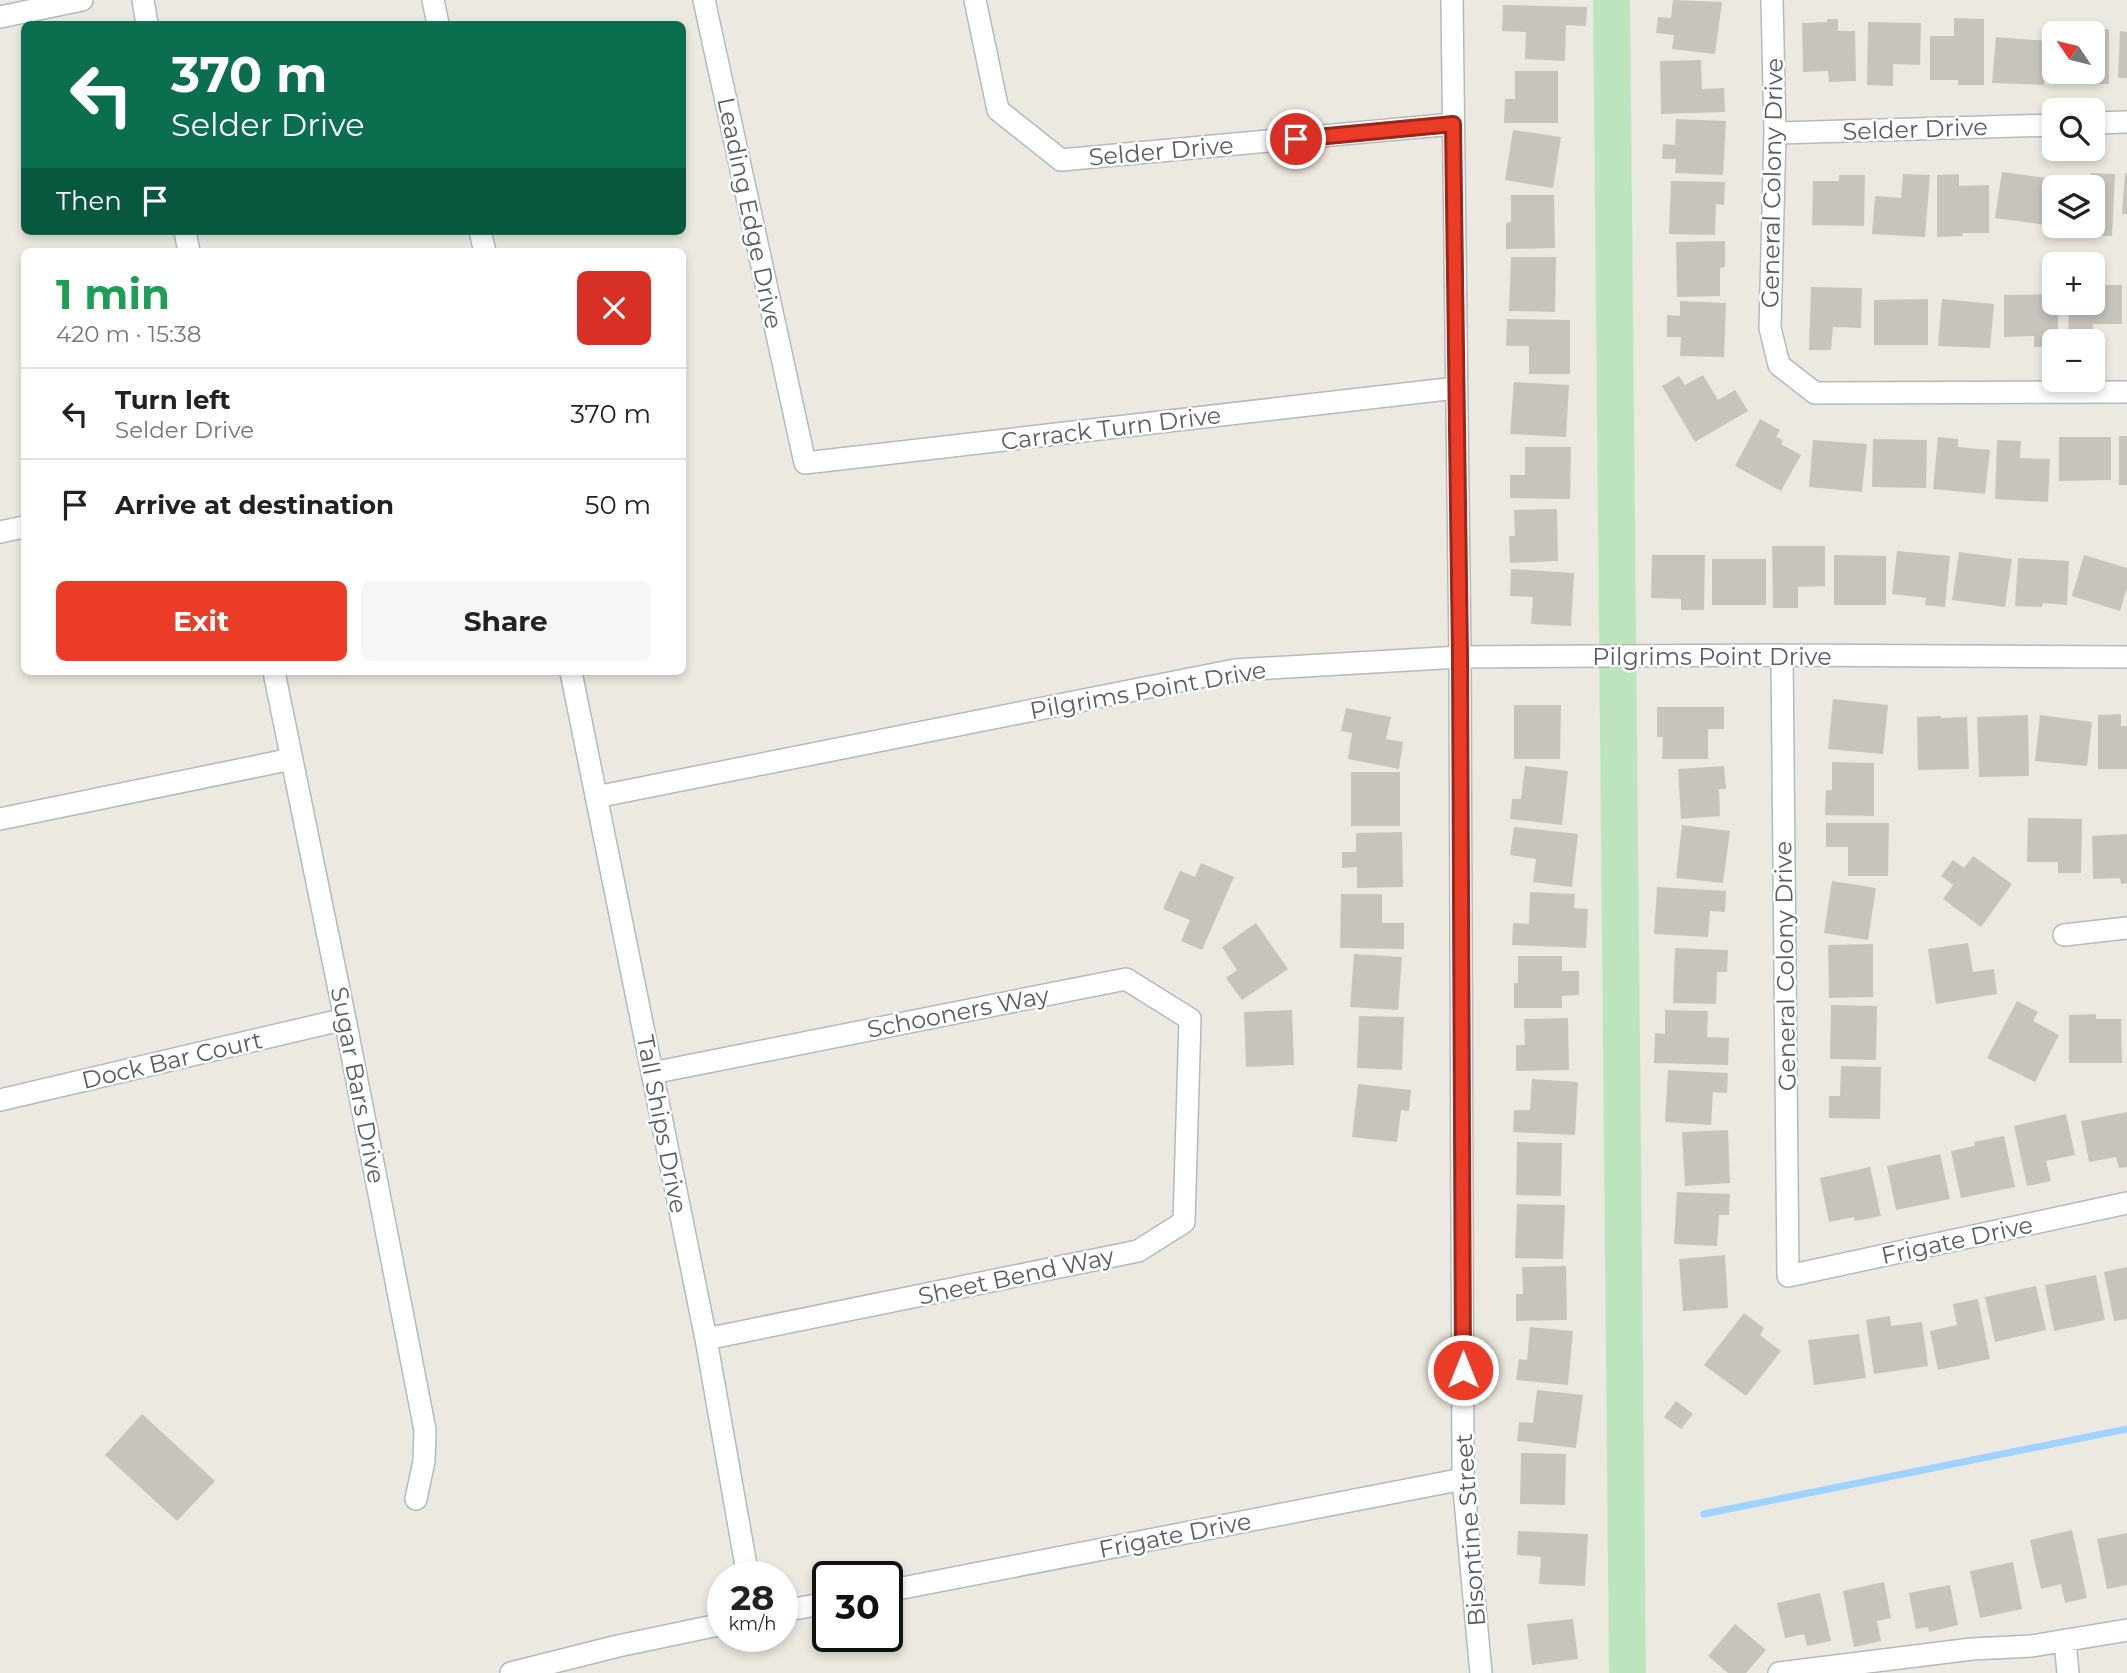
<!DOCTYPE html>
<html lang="en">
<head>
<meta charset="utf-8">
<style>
	:root { --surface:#fff; --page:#f6f6f6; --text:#222; --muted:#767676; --line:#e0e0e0; --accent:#eb3c27 }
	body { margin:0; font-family:Montserrat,sans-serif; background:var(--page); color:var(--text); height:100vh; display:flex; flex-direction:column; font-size:26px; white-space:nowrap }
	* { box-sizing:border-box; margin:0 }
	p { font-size:23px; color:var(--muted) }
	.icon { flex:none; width:38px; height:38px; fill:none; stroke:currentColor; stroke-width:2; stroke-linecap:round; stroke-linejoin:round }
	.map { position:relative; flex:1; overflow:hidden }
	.panel { position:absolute; left:21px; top:248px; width:665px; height:427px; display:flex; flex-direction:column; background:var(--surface); border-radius:10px; box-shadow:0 4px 10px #0003 }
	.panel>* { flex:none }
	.top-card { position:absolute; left:21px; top:21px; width:665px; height:214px; border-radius:10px; box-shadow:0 4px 10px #0003; background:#0b6e4f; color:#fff; overflow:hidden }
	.needle { width:46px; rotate:305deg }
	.buttons { position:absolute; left:2042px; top:21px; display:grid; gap:14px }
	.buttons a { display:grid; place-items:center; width:63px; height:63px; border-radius:10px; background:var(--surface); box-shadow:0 4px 10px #0003; font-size:35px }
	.speed { position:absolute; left:707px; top:1561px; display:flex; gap:14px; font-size:35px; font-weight:700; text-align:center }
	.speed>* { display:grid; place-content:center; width:91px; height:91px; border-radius:50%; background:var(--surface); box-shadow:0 4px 10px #0003; line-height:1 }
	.speed small { font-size:18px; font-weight:400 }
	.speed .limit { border:4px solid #111; border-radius:10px; background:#fff; color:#111 }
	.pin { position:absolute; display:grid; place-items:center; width:60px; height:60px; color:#fff; margin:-30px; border:4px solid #fff; border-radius:50%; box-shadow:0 2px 7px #0007 }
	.me { position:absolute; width:77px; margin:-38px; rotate:0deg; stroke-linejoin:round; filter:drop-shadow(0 0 5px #0008) }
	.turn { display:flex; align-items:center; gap:24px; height:147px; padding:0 35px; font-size:32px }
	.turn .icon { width:91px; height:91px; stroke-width:2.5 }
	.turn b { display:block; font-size:49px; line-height:60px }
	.then { display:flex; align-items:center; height:66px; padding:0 35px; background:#0003; gap:14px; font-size:26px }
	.round { display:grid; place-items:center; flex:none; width:74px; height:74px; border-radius:10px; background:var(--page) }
	.head { display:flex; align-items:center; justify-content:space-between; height:119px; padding:0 35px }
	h1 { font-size:42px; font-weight:700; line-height:52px; color:#1e9e55 }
	.primary-button { display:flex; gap:14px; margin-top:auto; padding:14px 35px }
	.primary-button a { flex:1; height:80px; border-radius:10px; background:var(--accent); color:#fff; font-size:28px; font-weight:700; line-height:80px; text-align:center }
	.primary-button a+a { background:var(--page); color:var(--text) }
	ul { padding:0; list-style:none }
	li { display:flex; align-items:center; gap:21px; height:91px; padding:0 35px; border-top:2px solid var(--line) }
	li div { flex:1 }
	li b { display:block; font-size:26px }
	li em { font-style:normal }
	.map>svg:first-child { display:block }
	.green { fill:#bce5bd }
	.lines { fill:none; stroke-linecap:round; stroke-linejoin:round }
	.stream { stroke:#9ed2ff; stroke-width:7 }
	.building { fill:#c7c4bd }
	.minor-casing { stroke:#b6b8bd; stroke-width:24 }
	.minor { stroke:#fff; stroke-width:21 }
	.route-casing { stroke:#992719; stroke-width:18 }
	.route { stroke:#eb3c27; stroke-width:12 }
	.labels { text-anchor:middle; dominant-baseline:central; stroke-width:5; stroke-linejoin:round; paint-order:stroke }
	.street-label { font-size:24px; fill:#595d62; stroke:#fff }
</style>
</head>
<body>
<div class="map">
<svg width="2127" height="1673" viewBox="0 0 2127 1673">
	<rect width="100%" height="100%" fill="#eceae0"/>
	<path class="green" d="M 1593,0 L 1630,0 L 1646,1673 L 1609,1673 Z"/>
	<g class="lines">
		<path class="stream" d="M 1704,1514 L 2127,1429"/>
	</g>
	<path class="building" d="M 1673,0 L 1722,2 L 1715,54 L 1672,49 L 1674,35 L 1656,33 L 1658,17 L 1671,18 Z
		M 1503,5 L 1587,7 L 1586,26 L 1566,25 L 1565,61 L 1525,59 L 1526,32 L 1502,31 Z
		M 1954,18 L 1984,19 L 1984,85 L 1958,85 L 1958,80 L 1930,80 L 1930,36 L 1954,36 Z
		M 1827,19 L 1838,19 L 1838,31 L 1855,31 L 1856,81 L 1829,82 L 1828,71 L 1803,72 L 1802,23 L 1827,22 Z
		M 1868,22 L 1921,23 L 1920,65 L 1893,64 L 1893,86 L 1867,85 Z
		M 2056,29 L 2109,29 L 2109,84 L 2086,84 L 2086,72 L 2093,72 L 2093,33 L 2056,33 Z
		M 2120,31 L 2127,32 L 2127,78 L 2118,78 Z
		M 1996,37 L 2047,41 L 2044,85 L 1992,83 Z
		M 1701,60 L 1702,89 L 1724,88 L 1725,112 L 1661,114 L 1660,61 Z
		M 1515,71 L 1558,71 L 1558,123 L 1504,123 L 1505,99 L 1515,99 Z
		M 1676,119 L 1726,121 L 1723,175 L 1675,173 L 1676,159 L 1662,159 L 1663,144 L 1675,145 Z
		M 1513,130 L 1561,137 L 1553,188 L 1505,180 Z
		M 2002,172 L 2054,179 L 2047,225 L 1995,218 Z
		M 2091,173 L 2115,174 L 2112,236 L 2061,234 L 2061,226 L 2093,226 L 2093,187 L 2090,187 Z
		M 2125,173 L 2127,173 L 2127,214 L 2122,214 Z
		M 1903,174 L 1930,175 L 1925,237 L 1872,234 L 1875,196 L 1901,198 Z
		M 1959,174 L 1959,186 L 1989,185 L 1989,233 L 1962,233 L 1963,236 L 1937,237 L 1937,175 Z
		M 1839,175 L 1865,175 L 1864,226 L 1812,225 L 1813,181 L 1839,181 Z
		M 1671,181 L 1725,182 L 1724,205 L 1716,204 L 1715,235 L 1669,234 Z
		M 1511,195 L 1554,195 L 1555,248 L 1506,249 L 1506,223 L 1511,222 Z
		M 1725,241 L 1725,267 L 1720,268 L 1720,296 L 1677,297 L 1676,242 Z
		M 1511,257 L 1556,257 L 1555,312 L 1509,311 Z
		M 2093,285 L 2122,285 L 2122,324 L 2093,324 L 2093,341 L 2068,341 L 2069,303 L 2093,303 Z
		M 1811,287 L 1862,288 L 1861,328 L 1833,327 L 1831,350 L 1809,350 Z
		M 2054,294 L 2054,303 L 2058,303 L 2058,341 L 2054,341 L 2054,347 L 2034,347 L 2034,336 L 2004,337 L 2004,295 Z
		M 1928,299 L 1928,345 L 1874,345 L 1874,300 Z
		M 1942,299 L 1994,304 L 1990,348 L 1938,346 Z
		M 1680,301 L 1726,303 L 1724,357 L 1680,356 L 1681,337 L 1667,337 L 1667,315 L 1680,316 Z
		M 1507,319 L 1570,320 L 1570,374 L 1529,374 L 1529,346 L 1506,346 Z
		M 1703,375 L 1718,400 L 1735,390 L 1748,411 L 1695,442 L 1662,386 L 1679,376 L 1685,385 Z
		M 1514,382 L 1569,385 L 1566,437 L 1510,434 Z
		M 1760,419 L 1780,430 L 1776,437 L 1783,440 L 1781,444 L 1801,455 L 1781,491 L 1735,466 Z
		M 2119,436 L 2127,436 L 2127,485 L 2119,485 Z
		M 1938,437 L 1958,439 L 1958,447 L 1990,450 L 1985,494 L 1933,489 Z
		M 2059,437 L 2111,437 L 2111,480 L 2059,481 Z
		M 1873,439 L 1927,440 L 1926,488 L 1872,487 Z
		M 1813,440 L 1867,444 L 1862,492 L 1809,487 Z
		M 1997,440 L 2021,441 L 2020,458 L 2050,459 L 2048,502 L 1995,499 Z
		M 1525,447 L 1571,447 L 1570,499 L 1510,498 L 1510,475 L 1525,475 Z
		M 1557,509 L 1558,561 L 1510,563 L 1509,536 L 1515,536 L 1514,510 Z
		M 1772,546 L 1825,546 L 1825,586 L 1798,587 L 1798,608 L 1773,608 Z
		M 1897,551 L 1950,556 L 1945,607 L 1925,605 L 1926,598 L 1892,594 Z
		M 1959,552 L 2012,559 L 2005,607 L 1952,600 Z
		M 1652,555 L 1705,555 L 1704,610 L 1681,610 L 1681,599 L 1651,598 Z
		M 1834,555 L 1886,556 L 1886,605 L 1834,605 Z
		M 2084,555 L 2127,568 L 2127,588 L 2120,611 L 2072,596 Z
		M 2018,558 L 2069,561 L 2067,605 L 2043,603 L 2042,607 L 2015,606 Z
		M 1712,559 L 1766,559 L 1766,605 L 1712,605 Z
		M 1511,569 L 1574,573 L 1571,626 L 1531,624 L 1533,597 L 1510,596 Z
		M 1833,699 L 1888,705 L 1883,754 L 1828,749 Z
		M 1514,705 L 1561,705 L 1560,759 L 1514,759 Z
		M 1657,707 L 1724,707 L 1724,729 L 1708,729 L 1708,759 L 1662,759 L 1663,737 L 1657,737 Z
		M 1346,708 L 1391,717 L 1386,739 L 1403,742 L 1399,769 L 1348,759 L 1352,733 L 1341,731 Z
		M 2121,714 L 2121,726 L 2127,726 L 2127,769 L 2098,769 L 2098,715 Z
		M 2028,715 L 2029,776 L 1979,777 L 1977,717 Z
		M 2040,715 L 2092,722 L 2087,766 L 2035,761 Z
		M 1941,716 L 1941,718 L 1967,717 L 1969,769 L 1918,770 L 1917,717 Z
		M 1832,762 L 1874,763 L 1874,816 L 1825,815 L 1826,790 L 1832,790 Z
		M 1525,766 L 1568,771 L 1562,825 L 1510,819 L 1512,799 L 1521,799 Z
		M 1724,766 L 1726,789 L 1719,789 L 1720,816 L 1681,819 L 1678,769 Z
		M 1351,772 L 1400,772 L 1400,826 L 1351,826 Z
		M 2028,818 L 2082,819 L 2081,873 L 2058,873 L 2058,862 L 2027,862 Z
		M 1826,823 L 1889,823 L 1888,876 L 1848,876 L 1848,847 L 1826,847 Z
		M 1682,825 L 1730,831 L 1723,883 L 1676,878 Z
		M 1514,827 L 1578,834 L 1572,887 L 1533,882 L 1536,859 L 1510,855 Z
		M 1402,832 L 1403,887 L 1357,888 L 1357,867 L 1342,868 L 1342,852 L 1356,852 L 1356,833 Z
		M 2127,834 L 2127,883 L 2121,884 L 2120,878 L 2093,879 L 2092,836 Z
		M 1973,856 L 2012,884 L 1981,927 L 1943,899 L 1953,885 L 1941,876 L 1953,860 L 1964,868 Z
		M 1201,863 L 1234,877 L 1202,950 L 1181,941 L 1190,920 L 1163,909 L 1180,871 L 1195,877 Z
		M 1832,881 L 1876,888 L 1868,940 L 1824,933 Z
		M 1657,887 L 1726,891 L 1725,912 L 1710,911 L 1708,937 L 1654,934 Z
		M 1530,892 L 1575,894 L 1574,908 L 1588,909 L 1586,948 L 1512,945 L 1513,923 L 1529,924 Z
		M 1341,894 L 1382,894 L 1382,923 L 1404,923 L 1404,949 L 1340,948 Z
		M 1256,923 L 1288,969 L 1242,1000 L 1226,978 L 1237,970 L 1222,947 Z
		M 1968,943 L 1973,972 L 1994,969 L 1997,994 L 1936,1004 L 1928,949 Z
		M 1873,944 L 1873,997 L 1829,998 L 1828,945 Z
		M 1675,948 L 1728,950 L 1727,972 L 1717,972 L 1716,1004 L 1673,1003 Z
		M 1354,954 L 1402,957 L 1398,1010 L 1350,1007 Z
		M 1518,956 L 1562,956 L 1562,971 L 1579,971 L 1579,995 L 1562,996 L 1562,1008 L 1514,1008 L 1514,983 L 1518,983 Z
		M 2017,1001 L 2038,1012 L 2033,1021 L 2059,1035 L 2035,1082 L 1987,1058 Z
		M 1831,1005 L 1877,1006 L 1876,1060 L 1830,1059 Z
		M 1292,1010 L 1294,1065 L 1246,1067 L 1244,1012 Z
		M 1665,1010 L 1708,1011 L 1707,1037 L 1729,1038 L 1728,1065 L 1654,1063 L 1655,1033 L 1665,1034 Z
		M 2096,1014 L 2096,1019 L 2121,1019 L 2122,1063 L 2069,1063 L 2069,1015 Z
		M 1359,1016 L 1404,1017 L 1402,1070 L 1357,1068 Z
		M 1568,1018 L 1569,1070 L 1516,1071 L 1516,1045 L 1525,1045 L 1524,1019 Z
		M 1841,1066 L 1881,1067 L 1880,1119 L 1829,1118 L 1829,1096 L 1840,1096 Z
		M 1668,1070 L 1728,1073 L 1727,1093 L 1713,1092 L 1711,1125 L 1665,1122 Z
		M 1532,1079 L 1578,1082 L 1575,1135 L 1513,1132 L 1514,1110 L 1530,1110 Z
		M 1358,1084 L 1411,1090 L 1409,1111 L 1401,1110 L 1397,1142 L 1352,1137 Z
		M 2127,1112 L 2127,1167 L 2119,1168 L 2116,1157 L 2089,1162 L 2081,1121 Z
		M 2066,1114 L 2075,1155 L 2046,1161 L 2051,1181 L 2027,1186 L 2014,1126 Z
		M 1728,1130 L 1730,1183 L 1685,1186 L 1682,1132 Z
		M 2004,1136 L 2015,1187 L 1961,1198 L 1951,1151 L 1975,1146 L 1974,1142 Z
		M 1517,1142 L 1562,1143 L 1561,1196 L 1516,1195 Z
		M 1940,1154 L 1950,1199 L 1896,1210 L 1887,1166 Z
		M 1870,1167 L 1881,1216 L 1855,1221 L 1854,1217 L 1829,1222 L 1820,1178 Z
		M 1677,1192 L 1730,1194 L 1729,1215 L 1719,1215 L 1717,1246 L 1674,1244 Z
		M 1517,1204 L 1565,1205 L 1563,1259 L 1515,1258 Z
		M 1725,1255 L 1728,1308 L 1683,1311 L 1679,1259 Z
		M 1566,1266 L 1567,1320 L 1516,1321 L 1516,1294 L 1523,1294 L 1522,1267 Z
		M 2127,1267 L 2127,1319 L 2114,1321 L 2104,1272 Z
		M 2096,1275 L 2105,1320 L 2054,1331 L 2045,1285 Z
		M 2036,1286 L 2046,1330 L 1995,1342 L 1985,1297 Z
		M 1978,1299 L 1990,1359 L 1938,1370 L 1930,1331 L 1957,1325 L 1953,1304 Z
		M 1744,1313 L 1764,1328 L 1760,1335 L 1781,1351 L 1746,1396 L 1704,1365 Z
		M 1890,1316 L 1891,1326 L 1922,1322 L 1928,1366 L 1874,1374 L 1866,1320 Z
		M 1530,1327 L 1573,1331 L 1568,1385 L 1516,1380 L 1519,1359 L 1527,1360 Z
		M 1859,1334 L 1866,1378 L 1814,1385 L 1808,1340 Z
		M 1537,1390 L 1583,1395 L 1576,1448 L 1517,1441 L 1519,1422 L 1533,1423 Z
		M 1676,1401 L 1693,1414 L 1681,1429 L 1664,1417 Z
		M 142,1414 L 215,1481 L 177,1521 L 105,1455 Z
		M 1521,1453 L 1566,1454 L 1565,1505 L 1520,1504 Z
		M 2072,1530 L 2087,1598 L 2065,1603 L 2061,1584 L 2041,1589 L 2030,1540 Z
		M 1518,1531 L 1588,1534 L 1585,1586 L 1539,1584 L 1541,1557 L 1517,1555 Z
		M 2127,1533 L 2127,1585 L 2107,1589 L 2097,1539 Z
		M 2013,1562 L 2022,1609 L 1980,1618 L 1970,1571 Z
		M 1884,1582 L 1891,1618 L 1877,1621 L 1881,1641 L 1854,1647 L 1843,1591 Z
		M 1950,1585 L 1958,1625 L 1929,1632 L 1928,1627 L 1916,1629 L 1909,1593 Z
		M 1820,1593 L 1831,1641 L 1807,1646 L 1804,1634 L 1785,1638 L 1777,1603 Z
		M 1573,1619 L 1578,1659 L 1532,1665 L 1527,1624 Z
		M 1735,1624 L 1766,1650 L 1746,1673 L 1728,1673 L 1708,1656 Z"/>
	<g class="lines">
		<defs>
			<path id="minor" d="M 143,0 L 147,24
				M 433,0 L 438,24
				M 704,0 L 805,463 L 1456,388
				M 975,0 L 998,110 L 1061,160 L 1453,124
				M 1452,0 L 1460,657 L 1463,1479 L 1481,1673
				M 1772,0 L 1775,133 L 1770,328 L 1779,365 L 1815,393 L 2127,392
				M 0,17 L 82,0
				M 2093,123 L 2127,122
				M 1775,133 L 2054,125
				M 185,231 L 189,252
				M 480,231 L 485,252
				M 0,532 L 24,527
				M 1782,655 L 1788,1276 L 2127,1203
				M 274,672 L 345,1019 L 425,1430 L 424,1461 L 416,1499
				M 571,672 L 706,1339 L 748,1577
				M 596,797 L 1235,670 L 1460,657 L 1782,655 L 2127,657
				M 0,819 L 292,759
				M 2064,935 L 2127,928
				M 652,1073 L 1126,979 L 1190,1019 L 1184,1222 L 1138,1251 L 706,1339
				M 0,1100 L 345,1019
				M 887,1591 L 1463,1479
				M 782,1611 L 828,1603
				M 2065,1640 L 2068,1673
				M 511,1673 L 618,1646 L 723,1624
				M 1779,1673 L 1972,1649 L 2032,1646 L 2127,1630"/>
		</defs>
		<use href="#minor" class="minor-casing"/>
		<use href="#minor" class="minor"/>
	</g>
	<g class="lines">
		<defs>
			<path id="route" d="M 1296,139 L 1453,124 L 1460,657 L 1463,1370"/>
		</defs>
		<use href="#route" class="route-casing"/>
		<use href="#route" class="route"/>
	</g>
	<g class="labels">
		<g class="street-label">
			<text transform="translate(1915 129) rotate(-2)">Selder Drive</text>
			<text transform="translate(1161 151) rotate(-5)">Selder Drive</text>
			<text transform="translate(1772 183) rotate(-89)">General Colony Drive</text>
			<text transform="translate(750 213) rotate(78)">Leading Edge Drive</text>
			<text transform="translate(1111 428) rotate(-7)">Carrack Turn Drive</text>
			<text x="1712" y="656">Pilgrims Point Drive</text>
			<text transform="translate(1148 690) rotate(-10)">Pilgrims Point Drive</text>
			<text transform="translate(1785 966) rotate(-91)">General Colony Drive</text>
			<text transform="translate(958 1012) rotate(-11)">Schooners Way</text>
			<text transform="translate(172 1060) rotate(-13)">Dock Bar Court</text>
			<text transform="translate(358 1085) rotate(79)">Sugar Bars Drive</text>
			<text transform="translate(662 1124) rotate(79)">Tall Ships Drive</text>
			<text transform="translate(1957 1240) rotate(-12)">Frigate Drive</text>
			<text transform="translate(1016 1276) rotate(-12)">Sheet Bend Way</text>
			<text transform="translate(1470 1530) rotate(-94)">Bisontine Street</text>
			<text transform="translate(1175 1535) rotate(-11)">Frigate Drive</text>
		</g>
	</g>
</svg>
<div class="buttons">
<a><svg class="needle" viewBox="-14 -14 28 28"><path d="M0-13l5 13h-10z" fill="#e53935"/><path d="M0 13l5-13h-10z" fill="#767676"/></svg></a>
<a><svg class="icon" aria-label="search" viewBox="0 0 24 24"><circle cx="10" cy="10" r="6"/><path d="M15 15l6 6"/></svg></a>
<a><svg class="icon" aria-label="layers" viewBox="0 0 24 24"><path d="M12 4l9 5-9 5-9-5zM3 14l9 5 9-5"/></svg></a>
<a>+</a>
<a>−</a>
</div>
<div class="speed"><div>28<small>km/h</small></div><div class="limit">30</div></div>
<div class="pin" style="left:1296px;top:139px;background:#d93025"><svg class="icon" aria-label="arrive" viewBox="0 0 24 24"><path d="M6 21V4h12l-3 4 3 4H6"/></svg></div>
<svg class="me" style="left:1463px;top:1370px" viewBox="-20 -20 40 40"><circle r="17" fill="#eb3c27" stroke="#fff" stroke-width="3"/><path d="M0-11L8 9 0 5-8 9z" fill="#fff"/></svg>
<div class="top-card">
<div class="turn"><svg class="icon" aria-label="left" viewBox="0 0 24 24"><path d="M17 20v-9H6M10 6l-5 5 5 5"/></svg><div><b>370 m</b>Selder Drive</div></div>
<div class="then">Then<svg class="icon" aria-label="arrive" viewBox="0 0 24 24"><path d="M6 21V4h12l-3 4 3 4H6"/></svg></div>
</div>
<section class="panel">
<div class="head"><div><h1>1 min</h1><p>420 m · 15:38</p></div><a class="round" style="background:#d93025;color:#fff"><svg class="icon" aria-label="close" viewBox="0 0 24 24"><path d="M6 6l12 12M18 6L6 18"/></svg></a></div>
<ul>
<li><svg class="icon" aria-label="left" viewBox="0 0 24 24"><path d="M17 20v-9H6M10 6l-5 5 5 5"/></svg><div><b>Turn left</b><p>Selder Drive</p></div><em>370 m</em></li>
<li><svg class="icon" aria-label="arrive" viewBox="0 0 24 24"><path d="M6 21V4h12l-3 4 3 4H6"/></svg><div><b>Arrive at destination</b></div><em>50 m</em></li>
</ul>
<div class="primary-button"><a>Exit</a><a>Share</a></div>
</section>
</div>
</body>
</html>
